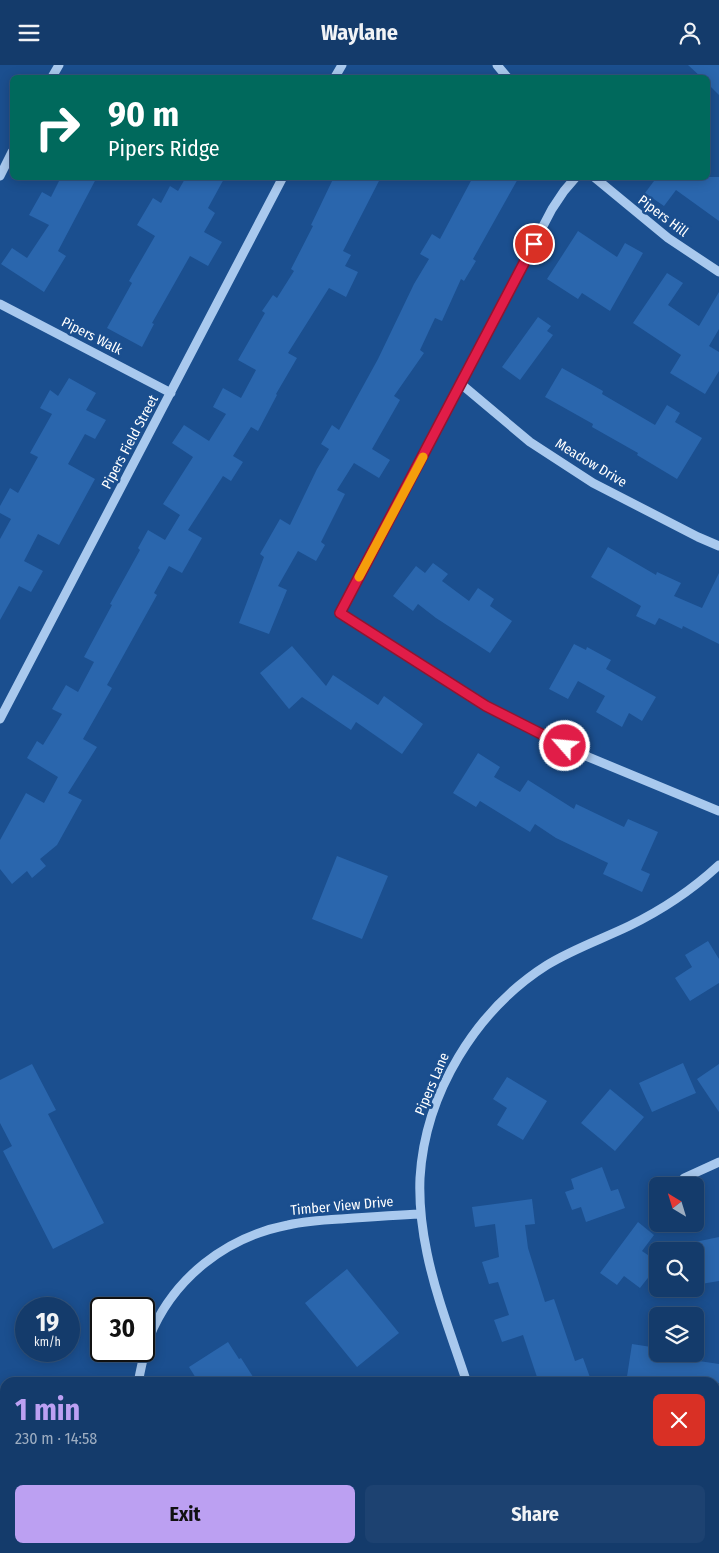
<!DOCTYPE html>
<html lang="en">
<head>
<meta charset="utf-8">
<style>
	:root { --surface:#143b6b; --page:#1d4271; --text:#f1f3f6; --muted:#9dadc1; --line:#33557e; --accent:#bca0f2 }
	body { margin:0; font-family:"Fira Sans Condensed",sans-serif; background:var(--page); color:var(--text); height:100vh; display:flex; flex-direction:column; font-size:19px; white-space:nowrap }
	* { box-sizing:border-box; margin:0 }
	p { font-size:16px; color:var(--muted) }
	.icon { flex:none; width:28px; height:28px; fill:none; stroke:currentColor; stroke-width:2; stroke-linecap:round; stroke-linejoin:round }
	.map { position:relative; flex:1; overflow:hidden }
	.details { position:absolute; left:0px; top:1312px; width:720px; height:176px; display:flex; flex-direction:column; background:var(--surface); border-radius:15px 15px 0 0; box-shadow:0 2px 12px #0003,0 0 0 1px var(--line) }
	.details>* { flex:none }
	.guide { position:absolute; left:10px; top:10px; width:700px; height:105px; border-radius:8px; box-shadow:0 2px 12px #0003,0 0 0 1px var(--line); background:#00695c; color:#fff; overflow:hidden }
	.needle { width:32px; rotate:322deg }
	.fabs { position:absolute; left:649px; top:1112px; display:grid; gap:10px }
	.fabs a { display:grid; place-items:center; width:55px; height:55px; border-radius:8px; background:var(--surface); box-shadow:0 2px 12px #0003,0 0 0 1px var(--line); font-size:25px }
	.speed { position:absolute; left:15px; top:1232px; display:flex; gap:10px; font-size:25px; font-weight:700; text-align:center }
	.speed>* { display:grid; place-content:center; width:65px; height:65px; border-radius:50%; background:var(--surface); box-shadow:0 2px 12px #0003,0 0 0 1px var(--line); line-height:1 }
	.speed small { font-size:12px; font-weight:400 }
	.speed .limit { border:2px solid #111; border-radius:8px; background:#fff; color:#111 }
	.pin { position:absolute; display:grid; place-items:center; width:42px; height:42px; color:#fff; margin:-21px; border:2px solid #fff; border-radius:50%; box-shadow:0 1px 5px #0007 }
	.me { position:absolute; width:55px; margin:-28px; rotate:297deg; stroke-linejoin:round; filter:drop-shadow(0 0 4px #0008) }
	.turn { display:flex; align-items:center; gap:18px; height:105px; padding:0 15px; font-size:22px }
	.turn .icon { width:65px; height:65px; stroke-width:2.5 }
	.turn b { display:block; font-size:35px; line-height:42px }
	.round { display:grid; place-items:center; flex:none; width:52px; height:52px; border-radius:8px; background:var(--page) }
	.head { display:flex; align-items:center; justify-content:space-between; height:85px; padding:0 15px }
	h1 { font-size:30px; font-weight:700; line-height:38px; color:var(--accent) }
	.action { display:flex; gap:10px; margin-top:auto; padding:10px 15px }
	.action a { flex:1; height:58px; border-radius:8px; background:var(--accent); color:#111; font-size:20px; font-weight:700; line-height:58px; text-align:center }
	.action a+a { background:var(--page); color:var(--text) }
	header { display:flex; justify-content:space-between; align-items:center; height:65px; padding:0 15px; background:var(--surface); font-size:22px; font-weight:700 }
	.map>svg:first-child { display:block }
	.building { fill:#2a66ad }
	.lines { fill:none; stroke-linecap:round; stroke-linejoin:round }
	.minor { stroke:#a9c9ee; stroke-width:9 }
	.route-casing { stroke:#92132f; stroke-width:12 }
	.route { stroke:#e11d48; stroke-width:9 }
	.slow { stroke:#f59e0b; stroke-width:9 }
	.labels { text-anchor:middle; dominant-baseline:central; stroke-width:5; stroke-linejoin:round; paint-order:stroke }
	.street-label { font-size:14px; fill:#fff; stroke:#1b4f8f }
</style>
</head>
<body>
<header><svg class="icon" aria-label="menu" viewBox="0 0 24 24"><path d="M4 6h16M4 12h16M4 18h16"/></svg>Waylane<svg class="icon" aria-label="person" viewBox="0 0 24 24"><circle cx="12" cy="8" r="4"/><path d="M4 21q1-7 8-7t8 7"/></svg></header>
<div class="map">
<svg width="719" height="1488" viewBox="0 0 719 1488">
	<rect width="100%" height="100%" fill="#1b4f8f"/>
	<path class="building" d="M 688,0 L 719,0 L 719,30 L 708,19 L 708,12 L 701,12 Z
		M 61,112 L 97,112 L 58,186 L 66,191 L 44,227 L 1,199 L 12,183 L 27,193 L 49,160 L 29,150 L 42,127 L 51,132 Z
		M 186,112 L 225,112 L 208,143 L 215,148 L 204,167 L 222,177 L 208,201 L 190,191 L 152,258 L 154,259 L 142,282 L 107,263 L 132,218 L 129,216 L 155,171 L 137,160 L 153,133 L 161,138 L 170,121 L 178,126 Z
		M 334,112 L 381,112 L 343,186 L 351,190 L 345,201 L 358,207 L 346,232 L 329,223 L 288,288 L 297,293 L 276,329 L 277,330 L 258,366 L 251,362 L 233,391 L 243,397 L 231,416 L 223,411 L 188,465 L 202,473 L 182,508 L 169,501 L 154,528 L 157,530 L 107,620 L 112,623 L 83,674 L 97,682 L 68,728 L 82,735 L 57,780 L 40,794 L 46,801 L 32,813 L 27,806 L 12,819 L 0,804 L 0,775 L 26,728 L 44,738 L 58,712 L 27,693 L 37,676 L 43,680 L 62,649 L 52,644 L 66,620 L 78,627 L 94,597 L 84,592 L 112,540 L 110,539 L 140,485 L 138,483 L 148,465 L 165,475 L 180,450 L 163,439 L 193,392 L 172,378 L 184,360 L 209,376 L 226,349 L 213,342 L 223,323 L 241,333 L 256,305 L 238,295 L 265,248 L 262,246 L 273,230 L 277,233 L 294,206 L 291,204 L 313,161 L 311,160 Z
		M 473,112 L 519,112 L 473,194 L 476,196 L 464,216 L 461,214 L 442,256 L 435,253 L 420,285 L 424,288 L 394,331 L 400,335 L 372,384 L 390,395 L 379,413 L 354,398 L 337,425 L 345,429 L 321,477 L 325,480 L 316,496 L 298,486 L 278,521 L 287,525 L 269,569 L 239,558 L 264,492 L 260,489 L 280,454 L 290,460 L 317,404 L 329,384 L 321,379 L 332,360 L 339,365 L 378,294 L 414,219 L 429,194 L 420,189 L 432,169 L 440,174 Z
		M 657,112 L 719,112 L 719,156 L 676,125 L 664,141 L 645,128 Z
		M 578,166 L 617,192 L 625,178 L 643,188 L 610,246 L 582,228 L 578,234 L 547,214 Z
		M 667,208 L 683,218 L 668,240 L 699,261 L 719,227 L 719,264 L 709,281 L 719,287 L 719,306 L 705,329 L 670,308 L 681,290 L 633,258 Z
		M 538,252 L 551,261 L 547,266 L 553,270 L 520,315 L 502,302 Z
		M 562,303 L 603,326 L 602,329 L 655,360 L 667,340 L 680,348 L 675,357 L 702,373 L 677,414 L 637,390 L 638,388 L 592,362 L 593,359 L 545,332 Z
		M 69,313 L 96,328 L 86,345 L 106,355 L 95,374 L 85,369 L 68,399 L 95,414 L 59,480 L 38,469 L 24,496 L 43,506 L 31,527 L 19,521 L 0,555 L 0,474 L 11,454 L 0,448 L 0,441 L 10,423 L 18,428 L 38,392 L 30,388 L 52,349 L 40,343 L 50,325 L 58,331 Z
		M 608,482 L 656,510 L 657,507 L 681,518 L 674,531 L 702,543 L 719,508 L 719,579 L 683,561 L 682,564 L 659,553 L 655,560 L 636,551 L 641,541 L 591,512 Z
		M 433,498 L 448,509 L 442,516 L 469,536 L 478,523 L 494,534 L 490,541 L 512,556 L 490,588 L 436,553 L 418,539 L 413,546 L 393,531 L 416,501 L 425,508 Z
		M 574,579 L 586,585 L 587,582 L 611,595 L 606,604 L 656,632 L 642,656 L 629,648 L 622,662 L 596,647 L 605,631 L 578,616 L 568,634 L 549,624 Z
		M 292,581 L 326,621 L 333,610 L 378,640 L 384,631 L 423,659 L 402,689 L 356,657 L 351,665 L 302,632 L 289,644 L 260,608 Z
		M 478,688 L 500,702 L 494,712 L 520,727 L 528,715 L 574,744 L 576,739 L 624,762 L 628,754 L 658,767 L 641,805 L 650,809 L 642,827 L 603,809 L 608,798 L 556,773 L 535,759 L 530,767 L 480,736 L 476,742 L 453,728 Z
		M 337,791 L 388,811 L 362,874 L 312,854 Z
		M 708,876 L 719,894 L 719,918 L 690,936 L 675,913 L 692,902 L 685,890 Z
		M 683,998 L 696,1028 L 652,1047 L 639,1018 Z
		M 32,999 L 56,1045 L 48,1049 L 104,1158 L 53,1184 L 3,1086 L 12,1081 L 0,1058 L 0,1015 Z
		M 719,999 L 719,1047 L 697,1014 Z
		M 507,1012 L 547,1036 L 523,1075 L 497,1060 L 507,1043 L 493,1034 Z
		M 610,1024 L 644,1052 L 615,1086 L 581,1058 Z
		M 602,1102 L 611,1126 L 618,1124 L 625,1143 L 586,1157 L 581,1142 L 572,1145 L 565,1127 L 574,1124 L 571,1114 Z
		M 532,1134 L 535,1159 L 525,1160 L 528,1183 L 545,1237 L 554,1234 L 575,1296 L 583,1293 L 592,1318 L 539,1318 L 523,1270 L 502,1277 L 494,1255 L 509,1250 L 498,1217 L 489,1219 L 482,1197 L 499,1192 L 495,1159 L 475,1162 L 472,1142 Z
		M 638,1157 L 654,1170 L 642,1186 L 658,1197 L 658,1200 L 640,1223 L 624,1211 L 617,1220 L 600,1208 Z
		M 719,1172 L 719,1216 L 695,1220 L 695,1177 Z
		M 347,1204 L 399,1268 L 357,1302 L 305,1238 Z
		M 228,1277 L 239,1294 L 241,1293 L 257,1318 L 199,1318 L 189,1302 Z
		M 632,1279 L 658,1283 L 658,1289 L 693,1289 L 692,1295 L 719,1299 L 719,1318 L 626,1318 Z"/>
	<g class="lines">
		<path class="minor" d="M 497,0 L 507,12
			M 52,12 L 59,0
			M 335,12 L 342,0
			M 0,111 L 12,87
			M 576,112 L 564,126 L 552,144 L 340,548 L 486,641 L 581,689 L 719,746
			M 594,112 L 668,173 L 719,207
			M 0,239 L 171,328
			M 461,319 L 530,377 L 593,418 L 698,472 L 719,481
			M 0,654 L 283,112
			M 684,1113 L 719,1097
			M 138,1318 C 141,1303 144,1287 149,1273 C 173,1213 226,1172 288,1160 C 306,1156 324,1155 341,1154 C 368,1152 395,1150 421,1149
			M 467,1318 C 453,1275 436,1232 427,1188 C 422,1164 419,1137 420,1113 C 425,1028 476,945 547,900 C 573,884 602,874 629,861 C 662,845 692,825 719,800
			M 515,1484 L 516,1488
			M 116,1488 L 116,1484"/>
	</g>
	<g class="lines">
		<defs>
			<path id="route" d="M 534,179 L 340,548 L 486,641 L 565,681"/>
		</defs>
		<use href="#route" class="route-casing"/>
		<use href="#route" class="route"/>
		<path class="slow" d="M 359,512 L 423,392"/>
	</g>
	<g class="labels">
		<g class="street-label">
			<text transform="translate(663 151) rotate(37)">Pipers Hill</text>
			<text transform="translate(92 271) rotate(27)">Pipers Walk</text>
			<text transform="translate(130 377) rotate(-62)">Pipers Field Street</text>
			<text transform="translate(591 398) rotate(31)">Meadow Drive</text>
			<text transform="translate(432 1019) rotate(-67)">Pipers Lane</text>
			<text transform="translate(342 1141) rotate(-5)">Timber View Drive</text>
		</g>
	</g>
</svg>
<div class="fabs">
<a><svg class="needle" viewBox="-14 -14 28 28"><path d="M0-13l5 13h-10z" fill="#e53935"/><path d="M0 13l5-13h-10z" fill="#9dadc1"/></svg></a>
<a><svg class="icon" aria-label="search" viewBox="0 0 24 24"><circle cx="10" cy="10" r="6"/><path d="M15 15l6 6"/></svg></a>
<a><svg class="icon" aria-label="layers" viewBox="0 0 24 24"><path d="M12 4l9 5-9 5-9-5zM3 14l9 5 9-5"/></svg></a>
</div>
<div class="speed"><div>19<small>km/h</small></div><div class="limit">30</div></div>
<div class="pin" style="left:534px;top:179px;background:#d93025"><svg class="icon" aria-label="arrive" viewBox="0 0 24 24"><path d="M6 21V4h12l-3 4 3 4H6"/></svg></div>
<svg class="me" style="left:565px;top:681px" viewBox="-20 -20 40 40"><circle r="17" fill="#e11d48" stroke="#fff" stroke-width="3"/><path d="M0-11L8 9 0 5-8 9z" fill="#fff"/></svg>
<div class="guide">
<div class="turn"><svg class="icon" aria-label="right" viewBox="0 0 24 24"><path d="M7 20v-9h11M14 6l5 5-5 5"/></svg><div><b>90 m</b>Pipers Ridge</div></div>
</div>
<section class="details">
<div class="head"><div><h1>1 min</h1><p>230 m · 14:58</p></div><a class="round" style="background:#d93025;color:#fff"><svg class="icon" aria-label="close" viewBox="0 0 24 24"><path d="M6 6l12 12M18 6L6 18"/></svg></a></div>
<div class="action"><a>Exit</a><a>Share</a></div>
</section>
</div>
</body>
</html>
